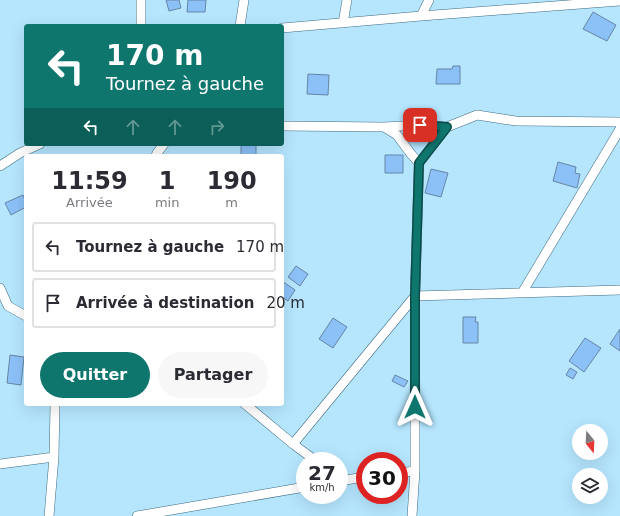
<!DOCTYPE html>
<html lang="fr">
<head>
<meta charset="utf-8">
<style>
	:root { --surface:#fff; --page:#f7f7f7; --text:#2b2b33; --muted:#7c7c81; --line:#e1e1e2; --accent:#0f766e }
	body { margin:0; font-family:"DejaVu Sans",sans-serif; background:var(--page); color:var(--text); height:100vh; display:flex; flex-direction:column; font-size:15px; white-space:nowrap }
	* { box-sizing:border-box; margin:0 }
	p { font-size:13px; color:var(--muted) }
	.icon { flex:none; width:22px; height:22px; fill:none; stroke:currentColor; stroke-width:2; stroke-linecap:round; stroke-linejoin:round }
	.map { position:relative; flex:1; overflow:hidden }
	.side { position:absolute; left:24px; top:154px; width:260px; height:252px; display:flex; flex-direction:column; background:var(--surface); border-radius:4px; box-shadow:0 4px 16px #0002 }
	.side>* { flex:none }
	.banner { position:absolute; left:24px; top:24px; width:260px; height:122px; border-radius:4px; box-shadow:0 4px 16px #0002; background:#0f766e; color:#fff; overflow:hidden }
	.needle { width:26px; rotate:162deg }
	.tools { position:absolute; left:572px; top:424px; display:grid; gap:8px }
	.tools a { display:grid; place-items:center; width:36px; height:36px; border-radius:50%; background:var(--surface); box-shadow:0 4px 16px #0002; font-size:20px }
	.speed { position:absolute; left:296px; top:452px; display:flex; gap:8px; font-size:20px; font-weight:700; text-align:center }
	.speed>* { display:grid; place-content:center; width:52px; height:52px; border-radius:50%; background:var(--surface); box-shadow:0 4px 16px #0002; line-height:1 }
	.speed small { font-size:10px; font-weight:400 }
	.speed .limit { border:6px solid #d22; background:#fff; color:#111 }
	.pin { position:absolute; display:grid; place-items:center; width:34px; height:34px; color:#fff; margin:-17px; border-radius:8px; box-shadow:0 2px 6px #0006 }
	.me { position:absolute; width:44px; margin:-22px; rotate:0deg; stroke-linejoin:round; filter:drop-shadow(0 0 3px #0008) }
	.turn { display:flex; align-items:center; gap:14px; height:84px; padding:0 16px; font-size:18px }
	.turn .icon { width:52px; height:52px; stroke-width:2.5 }
	.turn b { display:block; font-size:28px; line-height:34px }
	.lanes { display:flex; align-items:center; height:38px; padding:0 16px; background:#0003; justify-content:center; gap:20px; direction:ltr }
	.lanes .off { opacity:.35 }
	.eta { display:flex; justify-content:space-evenly; align-items:center; height:68px; text-align:center }
	.eta b { font-size:24px; font-weight:700; line-height:28px }
	.action { display:flex; gap:8px; margin-top:auto; padding:8px 16px }
	.action a { flex:1; height:46px; border-radius:24px; background:var(--accent); color:#fff; font-size:16px; font-weight:700; line-height:46px; text-align:center }
	.action a+a { background:var(--page); color:var(--text) }
	ul { padding:0; list-style:none }
	li { display:flex; align-items:center; gap:12px; height:50px; margin:0 8px 6px; padding:0 8px; border:2px solid var(--line); border-radius:4px }
	li div { flex:1 }
	li b { display:block; font-size:15px }
	li em { font-style:normal }
	.map>svg:first-child { display:block }
	.building { fill:#8cc1f8; stroke:#6785a5 }
	.lines { fill:none; stroke-linecap:round; stroke-linejoin:round }
	.street-casing { stroke:#3e6b80; stroke-width:10 }
	.street { stroke:#fff; stroke-width:9 }
	.route-casing { stroke:#0a4d48; stroke-width:10 }
	.route { stroke:#0f766e; stroke-width:7 }
</style>
</head>
<body>
<div class="map">
<svg width="620" height="516" viewBox="0 0 620 516">
	<rect width="100%" height="100%" fill="#b5e6fe"/>
	<path class="building" d="M 166,0 L 179,0 L 181,8 L 169,11 Z
		M 188,0 L 206,0 L 205,12 L 187,12 Z
		M 593,12 L 616,25 L 607,41 L 583,29 Z
		M 453,66 L 460,66 L 460,84 L 436,84 L 437,69 L 452,69 Z
		M 308,74 L 329,75 L 328,95 L 307,94 Z
		M 241,144 L 256,144 L 256,156 L 241,156 Z
		M 385,155 L 403,155 L 403,173 L 385,173 Z
		M 558,162 L 576,167 L 575,173 L 580,174 L 577,188 L 553,181 Z
		M 431,169 L 448,173 L 441,197 L 425,193 Z
		M 23,195 L 26,202 L 26,207 L 11,215 L 5,203 Z
		M 296,266 L 308,274 L 300,286 L 288,277 Z
		M 282,281 L 295,290 L 288,301 L 282,297 Z
		M 463,317 L 476,317 L 475,322 L 478,322 L 478,343 L 463,343 Z
		M 333,318 L 347,327 L 333,348 L 319,339 Z
		M 620,329 L 620,351 L 610,344 Z
		M 585,338 L 601,348 L 584,372 L 569,361 Z
		M 10,355 L 24,357 L 21,385 L 7,383 Z
		M 570,368 L 577,372 L 573,379 L 566,375 Z
		M 395,375 L 408,381 L 404,387 L 392,381 Z"/>
	<g class="lines">
		<defs>
			<path id="street" d="M 421,16 L 429,0
				M 343,23 L 347,0
				M 141,26 L 141,0
				M 240,26 L 244,0
				M 282,28 L 421,16 L 620,1
				M 282,126 L 384,127 L 420,125 L 447,127 L 477,115 L 516,121 L 620,122
				M 384,127 L 397,135 L 411,154 L 419,163
				M 156,156 L 157,153 L 164,144
				M 0,166 L 20,153 L 40,144
				M 0,288 L 8,306 L 26,316
				M 522,293 L 620,129
				M 245,404 L 293,444 L 316,461
				M 293,444 L 415,296 L 620,290
				M 0,464 L 54,457
				M 399,473 L 415,471
				M 339,481 L 365,477
				M 49,516 L 54,457 L 55,404
				M 137,516 L 305,487
				M 412,516 L 415,471 L 415,296 L 419,163 L 447,127"/>
		</defs>
		<use href="#street" class="street-casing"/>
		<use href="#street" class="street"/>
	</g>
	<g class="lines">
		<defs>
			<path id="route" d="M 415,407 L 415,296 L 419,163 L 447,127 L 420,125"/>
		</defs>
		<use href="#route" class="route-casing"/>
		<use href="#route" class="route"/>
	</g>
</svg>
<div class="tools">
<a><svg class="needle" viewBox="-14 -14 28 28"><path d="M0-13l5 13h-10z" fill="#e53935"/><path d="M0 13l5-13h-10z" fill="#7c7c81"/></svg></a>
<a><svg class="icon" aria-label="layers" viewBox="0 0 24 24"><path d="M12 4l9 5-9 5-9-5zM3 14l9 5 9-5"/></svg></a>
</div>
<div class="speed"><div>27<small>km/h</small></div><div class="limit">30</div></div>
<div class="pin" style="left:420px;top:125px;background:#d93025"><svg class="icon" aria-label="arrive" viewBox="0 0 24 24"><path d="M6 21V4h12l-3 4 3 4H6"/></svg></div>
<svg class="me" style="left:415px;top:407px" viewBox="-20 -20 40 40"><path d="M0-17L14 15 0 8-14 15z" fill="#0f766e" stroke="#fff" stroke-width="4"/></svg>
<div class="banner">
<div class="turn"><svg class="icon" aria-label="left" viewBox="0 0 24 24"><path d="M17 20v-9H6M10 6l-5 5 5 5"/></svg><div><b>170 m</b>Tournez à gauche</div></div>
<div class="lanes"><svg class="icon" aria-label="left" viewBox="0 0 24 24"><path d="M17 20v-9H6M10 6l-5 5 5 5"/></svg><svg class="icon off" aria-label="ahead" viewBox="0 0 24 24"><path d="M12 20V5M6 11l6-6 6 6"/></svg><svg class="icon off" aria-label="ahead" viewBox="0 0 24 24"><path d="M12 20V5M6 11l6-6 6 6"/></svg><svg class="icon off" aria-label="right" viewBox="0 0 24 24"><path d="M7 20v-9h11M14 6l5 5-5 5"/></svg></div>
</div>
<section class="side">
<div class="eta">
<div><b>11:59</b><p>Arrivée</p></div>
<div><b>1</b><p>min</p></div>
<div><b>190</b><p>m</p></div>
</div>
<ul>
<li><svg class="icon" aria-label="left" viewBox="0 0 24 24"><path d="M17 20v-9H6M10 6l-5 5 5 5"/></svg><div><b>Tournez à gauche</b></div><em>170 m</em></li>
<li><svg class="icon" aria-label="arrive" viewBox="0 0 24 24"><path d="M6 21V4h12l-3 4 3 4H6"/></svg><div><b>Arrivée à destination</b></div><em>20 m</em></li>
</ul>
<div class="action"><a>Quitter</a><a>Partager</a></div>
</section>
</div>
</body>
</html>
